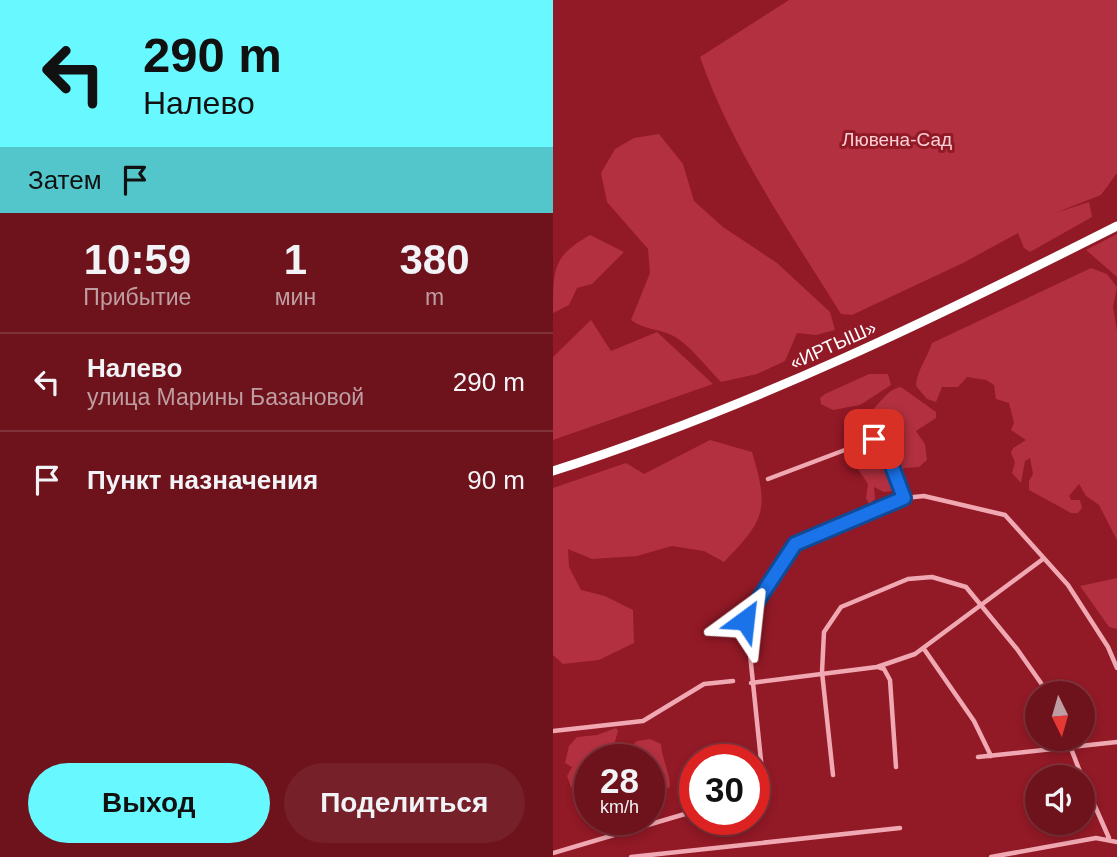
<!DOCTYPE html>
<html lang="ru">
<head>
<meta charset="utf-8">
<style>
	:root { --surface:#6e131c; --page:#762029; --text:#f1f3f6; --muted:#bf9ea3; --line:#80323b; --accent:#68f8ff }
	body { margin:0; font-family:Helvetica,sans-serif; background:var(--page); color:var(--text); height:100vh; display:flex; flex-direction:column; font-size:26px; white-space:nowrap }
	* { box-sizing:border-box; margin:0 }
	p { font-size:23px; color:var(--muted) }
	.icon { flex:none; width:38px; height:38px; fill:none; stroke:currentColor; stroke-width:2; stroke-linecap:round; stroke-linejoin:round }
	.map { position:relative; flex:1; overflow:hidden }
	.details { display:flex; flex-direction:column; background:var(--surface); width:553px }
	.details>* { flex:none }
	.hud { background:#68f8ff; color:#111; overflow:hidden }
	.needle { width:46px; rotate:175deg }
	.controls { position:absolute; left:472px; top:681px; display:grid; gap:14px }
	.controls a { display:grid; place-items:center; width:70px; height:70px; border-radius:50%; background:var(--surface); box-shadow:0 4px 10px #0003,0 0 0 2px var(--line); font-size:35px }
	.speed { position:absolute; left:21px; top:744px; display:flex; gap:14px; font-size:35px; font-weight:700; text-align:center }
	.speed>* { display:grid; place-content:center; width:91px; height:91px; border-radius:50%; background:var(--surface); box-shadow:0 4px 10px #0003,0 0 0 2px var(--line); line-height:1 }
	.speed small { font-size:18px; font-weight:400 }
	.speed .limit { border:10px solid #d22; background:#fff; color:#111 }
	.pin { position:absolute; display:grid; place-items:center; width:60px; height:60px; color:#fff; margin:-30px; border-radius:14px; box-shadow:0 4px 10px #0006 }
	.me { position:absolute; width:77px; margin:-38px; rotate:30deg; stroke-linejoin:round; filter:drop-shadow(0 0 5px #0008) }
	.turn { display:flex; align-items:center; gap:24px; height:147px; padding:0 28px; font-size:32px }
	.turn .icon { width:91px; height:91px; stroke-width:2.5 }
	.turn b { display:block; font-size:49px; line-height:60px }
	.then { display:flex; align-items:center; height:66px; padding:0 28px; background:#0003; gap:14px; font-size:26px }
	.eta { display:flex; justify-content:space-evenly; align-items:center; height:119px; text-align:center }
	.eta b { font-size:42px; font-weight:600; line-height:49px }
	.cta { display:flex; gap:14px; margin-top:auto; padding:14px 28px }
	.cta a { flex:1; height:80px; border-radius:42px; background:var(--accent); color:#111; font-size:28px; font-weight:600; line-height:80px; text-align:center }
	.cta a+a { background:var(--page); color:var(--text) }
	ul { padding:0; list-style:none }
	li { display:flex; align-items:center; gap:21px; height:98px; padding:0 28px; border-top:2px solid var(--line) }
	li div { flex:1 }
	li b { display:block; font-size:26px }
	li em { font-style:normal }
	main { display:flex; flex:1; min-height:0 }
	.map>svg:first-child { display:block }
	.green { fill:#b2303f }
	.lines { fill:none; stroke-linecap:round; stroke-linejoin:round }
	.street { stroke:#f0a9b2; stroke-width:4.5 }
	.highway { stroke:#fff; stroke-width:9 }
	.route-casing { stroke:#114b97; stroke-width:18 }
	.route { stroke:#1a73e8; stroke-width:12 }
	.labels { text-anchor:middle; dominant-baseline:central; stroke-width:6; stroke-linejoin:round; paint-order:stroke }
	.park-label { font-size:19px; fill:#fbd0d5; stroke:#921926 }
	.street-label { font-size:19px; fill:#fff; stroke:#921926 }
</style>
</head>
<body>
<main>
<section class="details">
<div class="hud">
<div class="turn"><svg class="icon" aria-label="left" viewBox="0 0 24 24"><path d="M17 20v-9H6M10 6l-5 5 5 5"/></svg><div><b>290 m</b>Налево</div></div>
<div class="then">Затем<svg class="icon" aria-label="arrive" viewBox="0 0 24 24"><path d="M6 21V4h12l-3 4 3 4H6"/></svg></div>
</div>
<div class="eta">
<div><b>10:59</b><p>Прибытие</p></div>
<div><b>1</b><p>мин</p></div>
<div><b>380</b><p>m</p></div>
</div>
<ul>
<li><svg class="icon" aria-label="left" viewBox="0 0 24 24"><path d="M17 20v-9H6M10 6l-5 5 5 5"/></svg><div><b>Налево</b><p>улица Марины Базановой</p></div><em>290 m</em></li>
<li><svg class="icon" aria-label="arrive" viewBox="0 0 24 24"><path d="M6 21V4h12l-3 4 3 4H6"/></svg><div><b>Пункт назначения</b></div><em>90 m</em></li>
</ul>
<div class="cta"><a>Выход</a><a>Поделиться</a></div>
</section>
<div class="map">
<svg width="564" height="857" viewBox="0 0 564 857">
	<rect width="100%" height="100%" fill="#921926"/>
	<path class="green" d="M 236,0 L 564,0 L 564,173 L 548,195 L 502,213 L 536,202 L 539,217 L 477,252 L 471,248 L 465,233 L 410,263 L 299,315 L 288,314 C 237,232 179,149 147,57 Z
		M 106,134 L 130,164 L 141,201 L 170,227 L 224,263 L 277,312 L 282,330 L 263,335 L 244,333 L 232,361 L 204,374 L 168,382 C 154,368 140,349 124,338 C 108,328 93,331 78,320 L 97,273 L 95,249 L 54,202 L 48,173 L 62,149 L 81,138 Z
		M 564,234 L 564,277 L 533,250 Z
		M 37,235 L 71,252 L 39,284 L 24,288 L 16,305 L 0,313 C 0,268 0,256 37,235 Z
		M 538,268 L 554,274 L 564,287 L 560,307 L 564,331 L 564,540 L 546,505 L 533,496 L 526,484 L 516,496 L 518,500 L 527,500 L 529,508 L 525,513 L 518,513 L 476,490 L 476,481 L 480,474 L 477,458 L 472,461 L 468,483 L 459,473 L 462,462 L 458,453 L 460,448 L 473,440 L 458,430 L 461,423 L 456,403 L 443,399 L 441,385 L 433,380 L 414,377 L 405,387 L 389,387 L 383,402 L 374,399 L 363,386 C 364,369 374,359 379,343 Z
		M 38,320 L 58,351 L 104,332 L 160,384 L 0,440 L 0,357 Z
		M 316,374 L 335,374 L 338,385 L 307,405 L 280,410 L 268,404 L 267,398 L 272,394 Z
		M 348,387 L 383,412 L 383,418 L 363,431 L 372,444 L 374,460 L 366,467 L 351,468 L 339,491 L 331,492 L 321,487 L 322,499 L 316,504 L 313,498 L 315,484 L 305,469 L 303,452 L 316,445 C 310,427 311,418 325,404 C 333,396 336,389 348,387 Z
		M 157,440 L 199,452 C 216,509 213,519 171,562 L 151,551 L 119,546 L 84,556 L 39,559 L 15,549 L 16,567 L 28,590 L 52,596 L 80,610 L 81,643 L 46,660 L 10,664 L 0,655 L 0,488 L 73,463 L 91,474 Z
		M 564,578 L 564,629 L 556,627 L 527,586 Z
		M 63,728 L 65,731 L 57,759 L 37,760 L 37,799 L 27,798 L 18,787 L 14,776 L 19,767 L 12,763 L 16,746 L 24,737 L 44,735 Z
		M 97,739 L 108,744 C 109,760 117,772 117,787 L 107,792 L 96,791 L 96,760 L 73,759 L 75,749 L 84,741 Z"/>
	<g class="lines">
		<path class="street" d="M 215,479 L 321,439 L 331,445 L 351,498
			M 371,649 L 421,721 L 438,756
			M 325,667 L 331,669 L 337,680 L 343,767
			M 198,683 L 324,667 L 362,654 L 490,559
			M 0,731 L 90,721 L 151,684 L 180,681
			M 514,738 L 529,777
			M 425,757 L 564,742
			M 280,775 L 269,672 L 271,632 L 288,607 L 355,579 L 379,577 L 413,587 L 464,649 L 495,693
			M 530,779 L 556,838
			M 201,792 L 210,780 L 193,615 L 242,543 L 351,498 L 371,496 L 452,515 L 515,585 L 555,647 L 564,668
			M 0,853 L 142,811
			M 78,857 L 347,828
			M 438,857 L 543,838 L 564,842"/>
		<path class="highway" d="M 0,471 C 197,408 380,319 564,226"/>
	</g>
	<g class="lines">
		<defs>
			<path id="route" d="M 192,620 L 242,544 L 351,498 L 331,445 L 321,439"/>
		</defs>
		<use href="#route" class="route-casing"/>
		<use href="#route" class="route"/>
	</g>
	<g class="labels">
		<g class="park-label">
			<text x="344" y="139">Лювена-Сад</text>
		</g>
		<g class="street-label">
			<text transform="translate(280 345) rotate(-24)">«ИРТЫШ»</text>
		</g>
	</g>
</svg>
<div class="controls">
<a><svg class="needle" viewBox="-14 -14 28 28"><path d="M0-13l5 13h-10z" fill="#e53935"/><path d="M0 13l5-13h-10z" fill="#bf9ea3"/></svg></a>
<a><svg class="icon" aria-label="sound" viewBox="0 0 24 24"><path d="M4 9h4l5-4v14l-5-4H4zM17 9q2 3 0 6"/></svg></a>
</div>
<div class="speed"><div>28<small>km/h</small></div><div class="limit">30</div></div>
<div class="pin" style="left:321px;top:439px;background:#d93025"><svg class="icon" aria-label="arrive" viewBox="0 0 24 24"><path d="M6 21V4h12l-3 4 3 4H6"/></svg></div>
<svg class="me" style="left:192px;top:620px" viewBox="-20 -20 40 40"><path d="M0-17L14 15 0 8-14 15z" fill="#1a73e8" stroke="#fff" stroke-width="4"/></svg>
</div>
</main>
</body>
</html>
